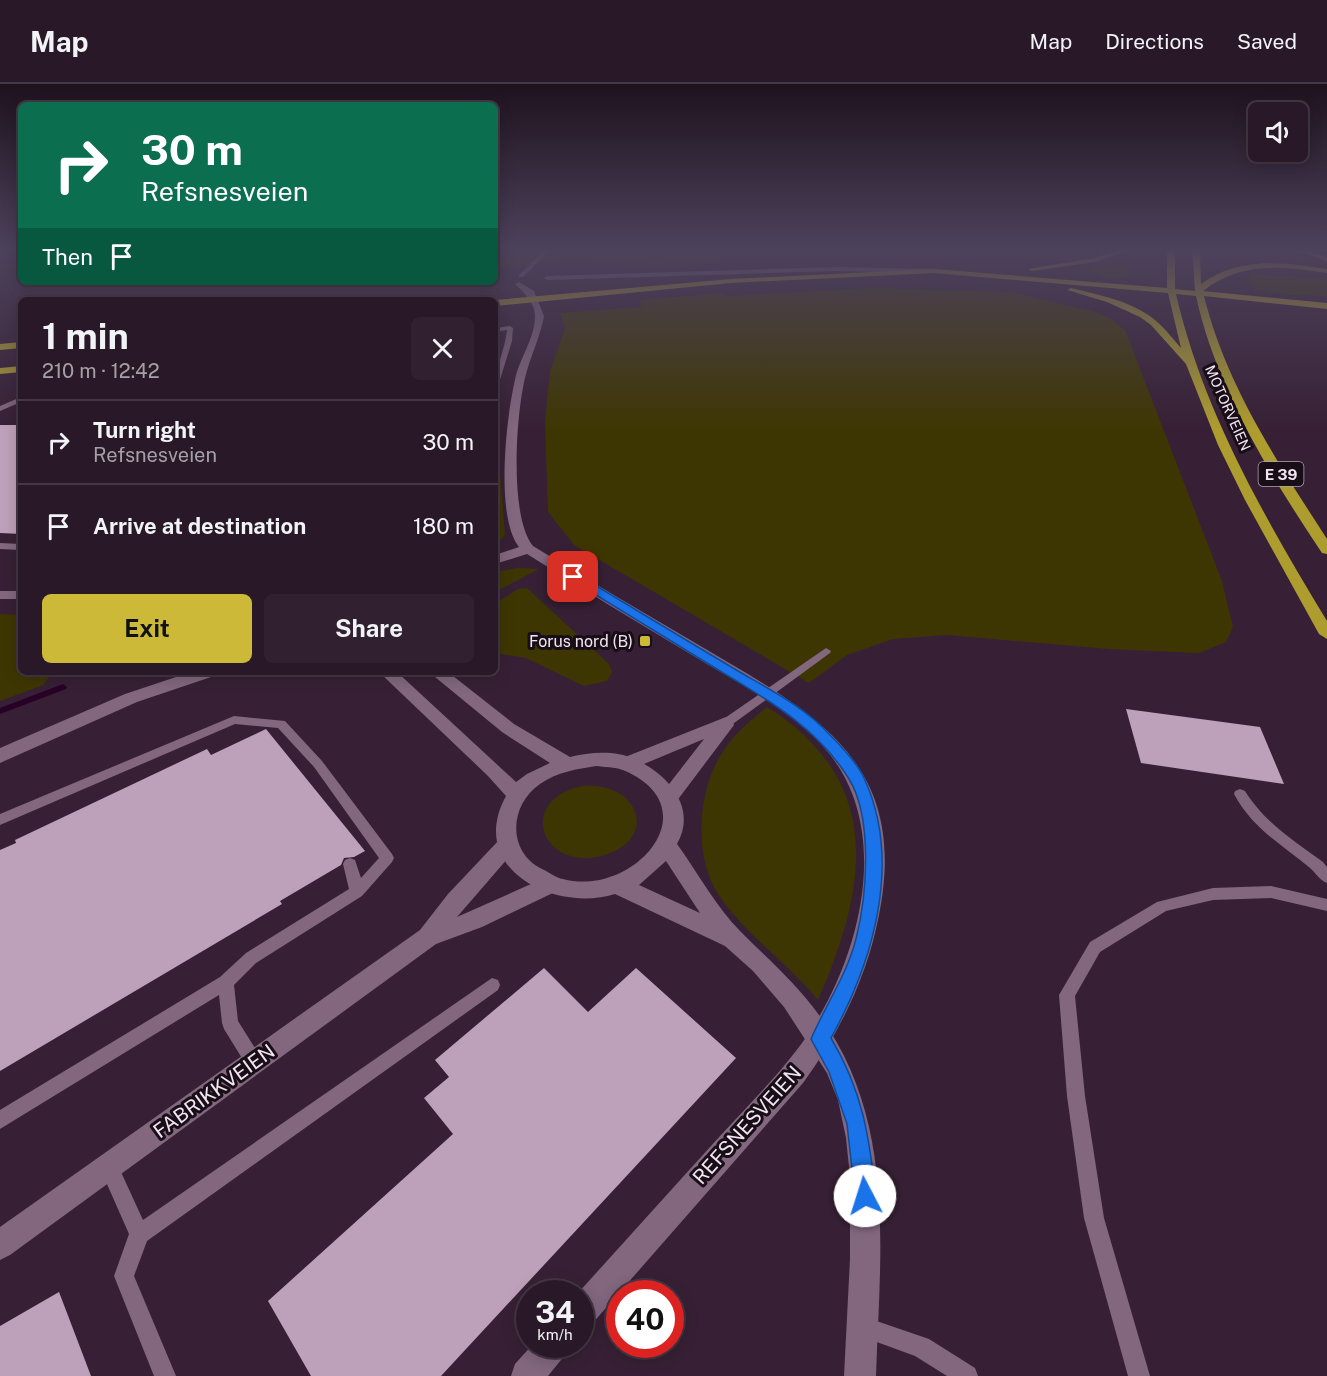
<!DOCTYPE html>
<html lang="en">
<head>
<meta charset="utf-8">
<style>
	:root { --surface:#291828; --page:#312130; --text:#f1f3f6; --muted:#a5a0a8; --line:#453745; --accent:#ccb938 }
	body { margin:0; font-family:"Public Sans",sans-serif; background:var(--page); color:var(--text); height:100vh; display:flex; flex-direction:column; font-size:22px; white-space:nowrap }
	* { box-sizing:border-box; margin:0 }
	p { font-size:20px; color:var(--muted) }
	.icon { flex:none; width:33px; height:33px; fill:none; stroke:currentColor; stroke-width:2; stroke-linecap:round; stroke-linejoin:round }
	.map { position:relative; flex:1; overflow:hidden }
	.panel { position:absolute; left:18px; top:213px; width:480px; height:378px; display:flex; flex-direction:column; background:var(--surface); border-radius:9px; box-shadow:0 3px 15px #0003,0 0 0 2px var(--line) }
	.panel>* { flex:none }
	.guide { position:absolute; left:18px; top:18px; width:480px; height:183px; border-radius:9px; box-shadow:0 3px 15px #0003,0 0 0 2px var(--line); background:#0b6e4f; color:#fff; overflow:hidden }
	.tools { position:absolute; left:1248px; top:18px; display:grid; gap:12px }
	.tools a { display:grid; place-items:center; width:60px; height:60px; border-radius:9px; background:var(--surface); box-shadow:0 3px 15px #0003,0 0 0 2px var(--line); font-size:30px }
	.speed { position:absolute; left:516px; top:1196px; display:flex; gap:12px; font-size:30px; font-weight:700; text-align:center }
	.speed>* { display:grid; place-content:center; width:78px; height:78px; border-radius:50%; background:var(--surface); box-shadow:0 3px 15px #0003,0 0 0 2px var(--line); line-height:1 }
	.speed small { font-size:15px; font-weight:400 }
	.speed .limit { border:9px solid #d22; background:#fff; color:#111 }
	.pin { position:absolute; display:grid; place-items:center; width:51px; height:51px; color:#fff; margin:-26px; border-radius:12px; box-shadow:0 3px 9px #0006 }
	.me { position:absolute; width:66px; margin:-33px; rotate:355deg; stroke-linejoin:round; filter:drop-shadow(0 0 4px #0008) }
	.turn { display:flex; align-items:center; gap:21px; height:126px; padding:0 24px; font-size:27px }
	.turn .icon { width:78px; height:78px; stroke-width:2.5 }
	.turn b { display:block; font-size:42px; line-height:51px }
	.then { display:flex; align-items:center; height:57px; padding:0 24px; background:#0003; gap:12px; font-size:22px }
	.round { display:grid; place-items:center; flex:none; width:63px; height:63px; border-radius:9px; background:var(--page) }
	.overview { display:flex; align-items:center; justify-content:space-between; height:102px; padding:0 24px }
	h1 { font-size:36px; font-weight:700; line-height:45px }
	.cta { display:flex; gap:12px; margin-top:auto; padding:12px 24px }
	.cta a { flex:1; height:69px; border-radius:9px; background:var(--accent); color:#111; font-size:24px; font-weight:700; line-height:69px; text-align:center }
	.cta a+a { background:var(--page); color:var(--text) }
	ul { padding:0; list-style:none }
	li { display:flex; align-items:center; gap:18px; height:84px; padding:0 24px; border-top:2px solid var(--line) }
	li div { flex:1 }
	li b { display:block; font-size:22px }
	li em { font-style:normal }
	header { display:flex; align-items:center; gap:36px; box-sizing:border-box; height:84px; padding:0 30px; background:var(--surface); border-bottom:2px solid var(--line) }
	header strong { font-size:28px }
	nav { display:flex; gap:33px; margin-inline-start:auto; font-size:21px }
	.map>svg:first-child { display:block }
	.green { fill:#3e3602 }
	.lines { fill:none; stroke-linecap:round; stroke-linejoin:round }
	.stream { fill:#280126; fill-rule:evenodd }
	.building { fill:#bda0b9 }
	.lane { fill:#82677e; fill-rule:evenodd }
	.street { fill:#82677e; fill-rule:evenodd }
	.secondary { fill:#82677e; fill-rule:evenodd }
	.highway { fill:#ad9d2f; fill-rule:evenodd }
	.route { fill:#1a73e8; stroke:#114b97; stroke-width:1.5 }
	.poi-dot { fill:#ccb938; stroke:#180e17; stroke-width:2 }
	.labels { text-anchor:middle; dominant-baseline:central; stroke-width:6; stroke-linejoin:round; paint-order:stroke }
	.far-street-label { font-size:14px; fill:#f3e4f1; stroke:#180e17 }
	.shield { fill:#180e17; stroke:#b1a4b0; stroke-width:1.5 }
	.shield-label { font-size:15px; font-weight:bold; fill:#f3e4f1 }
	.poi-label { font-size:16px; fill:#f3e4f1; stroke:#180e17; text-anchor:end }
	.near-street-label { font-size:20px; fill:#f3e4f1; stroke:#180e17 }
</style>
</head>
<body>
<header>
<strong>Map</strong>
<nav><a>Map</a><a>Directions</a><a>Saved</a></nav>
</header>
<div class="map">
<svg width="1327" height="1292" viewBox="0 0 1327 1292">
	<rect width="100%" height="100%" fill="#372035"/>
	<path class="green" d="M 495,164 L 726,164 L 715,179 L 649,180 L 569,175 L 495,185 Z
		M 1234,164 L 1279,164 L 1313,178 L 1238,173 Z
		M 1126,178 L 1129,193 L 1110,195 L 1086,186 Z
		M 1254,190 L 1327,195 L 1327,212 L 1290,211 L 1255,205 L 1245,194 Z
		M 873,204 L 1011,208 L 1095,228 L 1110,234 L 1125,246 L 1222,497 L 1233,543 L 1226,558 L 1199,569 L 1109,565 L 947,551 L 893,555 L 847,571 L 809,599 L 574,461 L 548,428 L 545,337 L 550,287 L 565,244 L 560,229 L 641,223 L 641,216 L 721,209 L 726,212 Z
		M 495,388 L 500,388 L 505,451 L 495,462 Z
		M 518,484 L 539,485 L 495,508 L 495,488 Z
		M 527,504 L 609,580 L 612,588 L 607,597 L 584,602 L 526,574 L 495,569 L 495,520 L 518,505 Z
		M 0,530 L 21,531 L 21,588 L 53,588 L 43,601 L 0,617 Z
		M 767,623 C 886,698 867,804 818,916 C 788,879 747,852 720,813 C 693,775 697,707 722,669 C 734,650 750,637 767,623 Z
		M 582,702 C 642,697 659,758 601,772 C 541,787 516,716 582,702 Z"/>
	<g class="lines">
		<path class="stream" d="M 63,600 L 67,603 L 66,605 L 0,630 L 0,624 Z"/>
	</g>
	<path class="building" d="M 0,341 L 21,341 L 21,450 L 0,449 Z
		M 1126,625 L 1260,643 L 1284,700 L 1141,679 Z
		M 266,645 L 365,767 L 354,773 L 344,774 L 341,781 L 280,817 L 282,820 L 0,987 L 0,766 L 16,759 L 15,756 L 207,665 L 211,671 Z
		M 544,884 L 588,928 L 636,884 L 736,974 L 441,1292 L 311,1292 L 268,1217 L 453,1050 L 424,1014 L 449,993 L 435,976 Z
		M 59,1208 L 91,1292 L 0,1292 L 0,1242 Z"/>
	<g class="lines">
		<path class="lane" d="M 547,164 L 552,164 L 523,193 L 519,193 L 519,191 Z
			M 510,242 L 513,244 L 512,257 L 498,302 L 495,304 C 495,284 505,266 507,246 L 495,248 L 495,244 Z
			M 21,313 L 21,318 L 0,327 L 0,322 Z
			M 0,459 L 21,460 L 21,466 L 0,465 Z
			M 826,564 L 831,567 L 830,569 L 730,642 L 722,642 L 720,639 L 722,636 Z
			M 234,632 L 285,637 L 322,677 L 392,770 L 394,774 L 392,778 L 362,812 L 256,879 L 234,901 L 238,937 L 260,972 L 263,978 L 260,984 L 254,986 L 248,984 L 224,945 L 222,939 L 219,911 L 0,1045 L 0,1026 L 220,893 L 246,869 L 349,805 L 343,780 L 345,776 L 350,774 L 355,776 L 361,794 L 379,774 L 314,683 L 278,644 L 235,640 L 0,741 L 0,730 Z
			M 1240,705 L 1245,707 C 1265,739 1292,755 1323,778 L 1327,783 L 1327,799 C 1319,796 1316,789 1310,784 C 1280,759 1253,745 1234,710 L 1235,707 Z
			M 1271,802 L 1327,815 L 1327,827 L 1271,814 L 1213,816 L 1166,827 L 1100,868 L 1075,912 L 1085,1012 L 1104,1134 L 1150,1292 L 1128,1292 L 1084,1134 L 1067,1012 L 1059,911 L 1090,858 L 1157,818 L 1213,804 Z
			M 492,894 L 498,896 L 500,901 L 498,906 L 147,1157 L 134,1192 L 176,1292 L 154,1292 L 114,1192 L 129,1150 L 99,1082 L 101,1075 L 108,1073 L 115,1075 L 143,1136 Z
			M 862,1232 L 929,1255 L 975,1284 L 978,1292 L 947,1292 L 915,1272 L 855,1250 L 851,1243 L 855,1236 Z"/>
		<path class="street" d="M 838,183 L 934,185 L 938,187 L 934,189 L 838,187 L 547,196 L 543,194 L 547,192 Z
			M 519,198 L 534,207 L 544,232 C 540,254 530,273 525,294 C 516,331 509,433 533,462 C 587,495 642,528 697,560 C 812,628 910,675 879,831 C 867,893 840,948 803,999 L 591,1241 L 580,1245 L 580,1209 L 578,1209 C 626,1156 673,1104 721,1051 C 753,1016 787,983 813,943 C 865,860 894,732 817,656 C 780,619 731,595 687,568 C 633,536 580,503 527,470 L 495,480 L 495,471 L 519,463 C 495,433 506,334 515,296 C 519,275 534,256 535,234 C 536,219 524,209 515,200 Z
			M 0,507 L 21,507 L 21,515 L 0,515 Z
			M 191,588 L 216,588 L 214,592 L 137,618 L 0,679 L 0,664 L 125,610 Z
			M 726,633 L 732,635 L 734,641 L 676,718 L 669,720 L 662,718 L 659,713 L 704,655 L 627,687 L 620,685 L 618,680 L 620,675 Z
			M 507,753 L 514,755 L 517,761 L 514,767 L 457,833 L 549,792 L 557,795 L 560,801 L 557,807 L 482,843 L 436,860 L 10,1171 L 0,1176 L 0,1143 L 420,846 L 448,810 L 500,755 Z
			M 533,1260 L 570,1260 L 565,1271 L 548,1292 L 511,1292 L 515,1280 Z"/>
		<path class="secondary" d="M 379,588 L 397,588 L 516,698 L 527,690 L 550,679 L 502,648 L 429,588 L 448,588 L 514,640 L 570,673 C 590,668 615,666 635,675 C 667,690 698,723 677,760 C 698,789 716,823 741,848 C 769,876 796,899 819,931 C 897,1037 880,1168 876,1292 L 844,1292 L 850,1175 L 850,1093 L 846,1054 L 838,1016 L 827,989 L 784,923 L 753,887 L 725,862 L 615,810 C 555,829 466,785 506,712 L 488,692 ZM 596,682 C 604,683 615,683 623,686 C 713,724 633,814 563,795 C 556,794 549,788 542,785 C 507,768 509,721 540,700 C 557,688 577,685 596,682 ZM 666,777 L 700,829 L 639,801 Z"/>
		<path class="highway" d="M 1125,164 L 1135,164 L 1095,178 L 1032,187 L 1028,185 L 1094,174 Z
			M 1167,164 L 1175,164 L 1175,205 L 1195,207 L 1192,164 L 1200,164 L 1201,200 C 1238,172 1284,178 1327,185 L 1327,189 C 1282,182 1241,177 1203,207 L 1327,219 L 1327,225 L 1204,212 C 1226,301 1278,379 1327,455 L 1327,470 L 1322,469 C 1270,391 1216,304 1196,212 L 1176,210 C 1203,328 1265,434 1327,537 L 1327,555 L 1319,550 L 1245,416 L 1218,361 L 1186,280 L 1151,241 L 1140,233 L 1107,218 L 1067,206 L 1071,204 C 1099,211 1132,217 1155,236 C 1165,244 1173,255 1181,264 L 1168,209 L 934,189 L 731,199 L 495,222 L 495,216 L 731,195 L 934,185 L 1167,204 Z
			M 1290,164 L 1300,164 L 1327,173 L 1327,177 Z
			M 21,258 L 21,264 L 0,266 L 0,260 Z
			M 21,282 L 21,288 L 0,290 L 0,284 Z"/>
	</g>
	<linearGradient id="sky" x2="0" y2="1"><stop stop-color="#1e121d"/><stop offset="0.48" stop-color="#4d425c"/><stop offset="1" stop-color="#4d425c" stop-opacity="0"/></linearGradient>
	<rect width="1327" height="345" fill="url(#sky)"/>
	<path class="route" d="M 570,490 L 577,490 C 629,522 681,553 733,584 C 766,604 804,622 830,651 C 841,662 857,679 864,694 C 903,778 873,878 831,954 C 863,1008 869,1052 876,1112 L 873,1120 L 865,1123 L 858,1120 L 855,1112 L 847,1040 L 829,988 L 811,955 C 826,920 846,893 856,855 C 867,812 873,734 849,695 C 815,639 756,609 702,576 C 658,549 614,522 570,495 Z"/>
	<rect class="poi-dot" x="639" y="551" width="12" height="12" rx="3"/>
	<g class="labels">
		<g class="far-street-label">
			<text transform="translate(1228 324) rotate(66)">MOTORVEIEN</text>
		</g>
		<rect class="shield" x="1258.5" y="378" width="45" height="24" rx="4.5"/>
		<g class="shield-label">
			<text x="1281" y="390">E 39</text>
		</g>
		<g class="poi-label">
			<text x="633" y="557">Forus nord (B)</text>
		</g>
		<g class="near-street-label">
			<text transform="translate(214 1007) rotate(-36)">FABRIKKVEIEN</text>
			<text transform="translate(747 1041) rotate(-48)">REFSNESVEIEN</text>
		</g>
	</g>
</svg>
<div class="tools">
<a><svg class="icon" aria-label="sound" viewBox="0 0 24 24"><path d="M4 9h4l5-4v14l-5-4H4zM17 9q2 3 0 6"/></svg></a>
</div>
<div class="speed"><div>34<small>km/h</small></div><div class="limit">40</div></div>
<div class="pin" style="left:573px;top:493px;background:#d93025"><svg class="icon" aria-label="arrive" viewBox="0 0 24 24"><path d="M6 21V4h12l-3 4 3 4H6"/></svg></div>
<svg class="me" style="left:865px;top:1112px" viewBox="-20 -20 40 40"><circle r="19" fill="#fff"/><path d="M0-13L10 11 0 6-10 11z" fill="#1a73e8"/></svg>
<div class="guide">
<div class="turn"><svg class="icon" aria-label="right" viewBox="0 0 24 24"><path d="M7 20v-9h11M14 6l5 5-5 5"/></svg><div><b>30 m</b>Refsnesveien</div></div>
<div class="then">Then<svg class="icon" aria-label="arrive" viewBox="0 0 24 24"><path d="M6 21V4h12l-3 4 3 4H6"/></svg></div>
</div>
<section class="panel">
<div class="overview"><div><h1>1 min</h1><p>210 m · 12:42</p></div><a class="round"><svg class="icon" aria-label="close" viewBox="0 0 24 24"><path d="M6 6l12 12M18 6L6 18"/></svg></a></div>
<ul>
<li><svg class="icon" aria-label="right" viewBox="0 0 24 24"><path d="M7 20v-9h11M14 6l5 5-5 5"/></svg><div><b>Turn right</b><p>Refsnesveien</p></div><em>30 m</em></li>
<li><svg class="icon" aria-label="arrive" viewBox="0 0 24 24"><path d="M6 21V4h12l-3 4 3 4H6"/></svg><div><b>Arrive at destination</b></div><em>180 m</em></li>
</ul>
<div class="cta"><a>Exit</a><a>Share</a></div>
</section>
</div>
</body>
</html>
